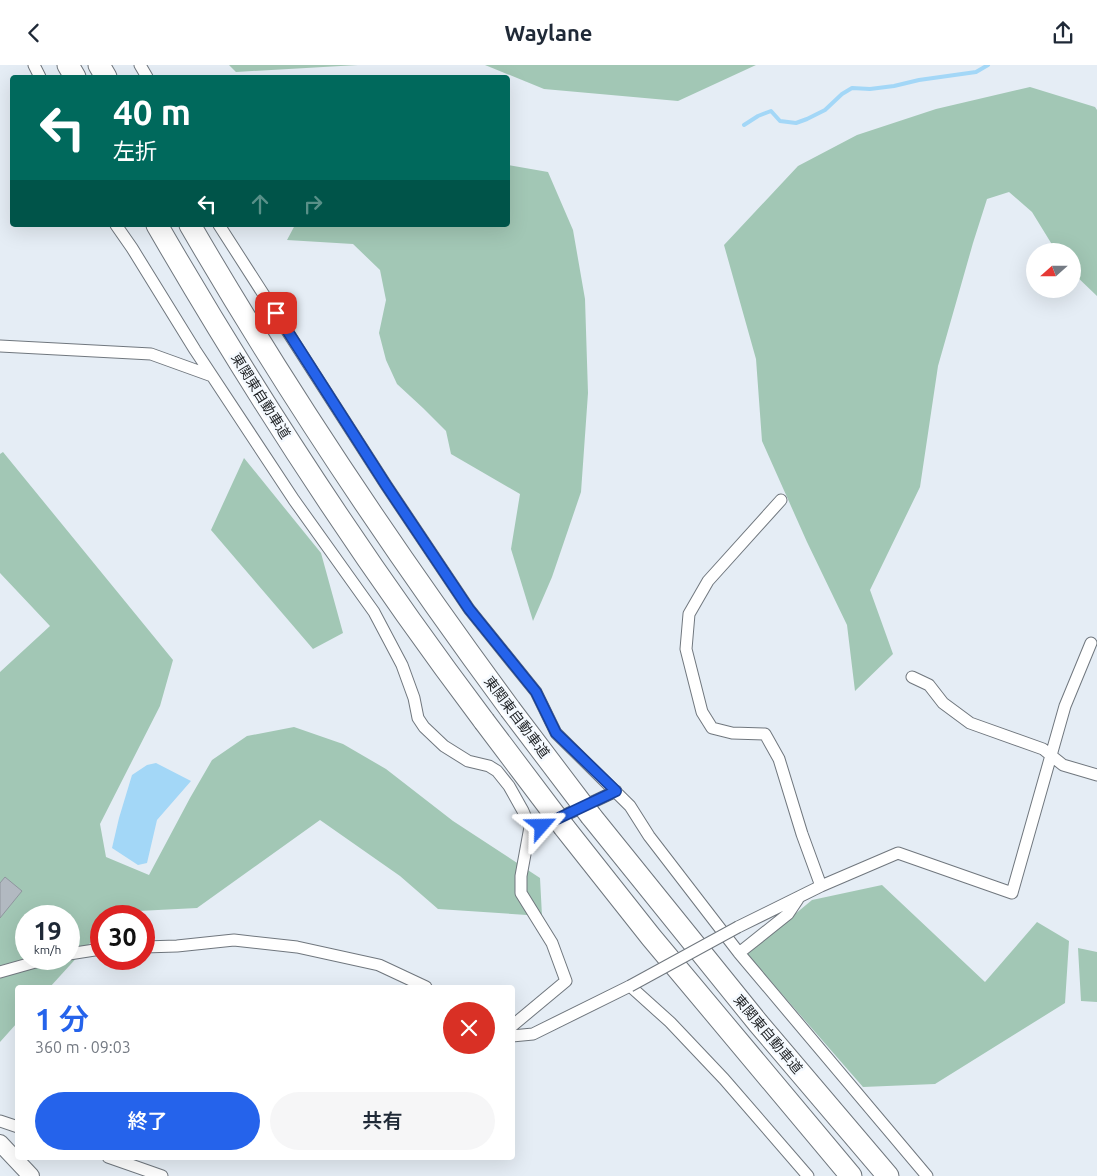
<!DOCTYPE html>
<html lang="ja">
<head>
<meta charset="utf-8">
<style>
	:root { --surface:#fff; --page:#f6f6f7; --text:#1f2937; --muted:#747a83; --accent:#2563eb }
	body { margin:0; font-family:Ubuntu,"Noto Sans JP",sans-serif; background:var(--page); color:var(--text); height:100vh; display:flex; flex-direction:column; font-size:19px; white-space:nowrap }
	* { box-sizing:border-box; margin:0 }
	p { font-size:16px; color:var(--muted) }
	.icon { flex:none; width:28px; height:28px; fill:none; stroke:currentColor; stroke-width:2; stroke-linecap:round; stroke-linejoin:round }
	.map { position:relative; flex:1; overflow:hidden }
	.sheet { position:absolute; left:15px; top:920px; width:500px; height:175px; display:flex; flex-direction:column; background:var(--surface); border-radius:5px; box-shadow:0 5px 20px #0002 }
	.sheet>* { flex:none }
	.banner { position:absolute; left:10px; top:10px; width:500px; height:152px; border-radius:5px; box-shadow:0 5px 20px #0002; background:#00695c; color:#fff; overflow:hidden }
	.needle { width:32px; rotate:249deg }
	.buttons { position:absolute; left:1026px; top:178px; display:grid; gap:10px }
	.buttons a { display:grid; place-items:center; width:55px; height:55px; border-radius:50%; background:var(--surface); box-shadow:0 5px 20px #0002; font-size:25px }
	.speed { position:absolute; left:15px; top:840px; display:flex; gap:10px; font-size:25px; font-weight:700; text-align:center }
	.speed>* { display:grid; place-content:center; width:65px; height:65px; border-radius:50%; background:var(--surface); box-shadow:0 5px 20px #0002; line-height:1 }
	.speed small { font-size:12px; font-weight:400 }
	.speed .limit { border:8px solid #d22; background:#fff; color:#111 }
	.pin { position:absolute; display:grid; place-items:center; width:42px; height:42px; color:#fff; margin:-21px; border-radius:10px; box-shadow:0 2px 8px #0006 }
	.me { position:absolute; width:55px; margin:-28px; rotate:65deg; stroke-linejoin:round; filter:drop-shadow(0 0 4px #0008) }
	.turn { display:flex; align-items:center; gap:18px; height:105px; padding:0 20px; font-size:22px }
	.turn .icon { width:65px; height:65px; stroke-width:2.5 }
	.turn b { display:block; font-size:35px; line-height:42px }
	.lanes { display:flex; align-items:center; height:48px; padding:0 20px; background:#0003; justify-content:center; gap:25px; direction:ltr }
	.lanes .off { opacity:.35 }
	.round { display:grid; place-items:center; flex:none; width:52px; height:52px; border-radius:26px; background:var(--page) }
	.overview { display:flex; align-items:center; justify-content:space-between; height:85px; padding:0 20px }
	h1 { font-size:30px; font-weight:600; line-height:38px; color:var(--accent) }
	.action { display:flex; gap:10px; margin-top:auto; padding:10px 20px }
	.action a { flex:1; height:58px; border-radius:30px; background:var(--accent); color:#fff; font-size:20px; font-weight:600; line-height:58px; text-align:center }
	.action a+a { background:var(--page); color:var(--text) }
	header { display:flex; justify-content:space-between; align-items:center; height:65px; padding:0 20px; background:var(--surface); font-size:22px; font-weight:600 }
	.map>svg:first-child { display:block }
	.green { fill:#a2c7b5; fill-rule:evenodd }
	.water { fill:#a3d7f7 }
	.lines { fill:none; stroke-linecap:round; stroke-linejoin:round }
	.stream { stroke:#a3d7f7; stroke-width:4 }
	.building { fill:#b2b9c1; stroke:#8f969e }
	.street-casing { stroke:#70777e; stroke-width:13 }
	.secondary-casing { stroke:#70777e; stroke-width:18 }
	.highway-casing { stroke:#70777e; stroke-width:23 }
	.street { stroke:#fff; stroke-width:11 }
	.secondary { stroke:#fff; stroke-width:16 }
	.highway { stroke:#fff; stroke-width:21 }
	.street-bridge-casing { stroke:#70777e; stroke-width:13; stroke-linecap:butt }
	.highway-bridge-casing { stroke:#70777e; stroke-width:23; stroke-linecap:butt }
	.street-bridge { stroke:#fff; stroke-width:11 }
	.highway-bridge { stroke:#fff; stroke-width:21 }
	.route-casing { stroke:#184099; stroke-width:12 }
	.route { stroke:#2563eb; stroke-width:9 }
	.labels { text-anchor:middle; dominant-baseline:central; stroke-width:5; stroke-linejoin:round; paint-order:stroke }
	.street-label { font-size:14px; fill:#232629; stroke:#f5faff }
</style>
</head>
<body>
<header><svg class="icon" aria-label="back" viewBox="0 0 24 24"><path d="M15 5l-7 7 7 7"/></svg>Waylane<svg class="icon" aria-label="share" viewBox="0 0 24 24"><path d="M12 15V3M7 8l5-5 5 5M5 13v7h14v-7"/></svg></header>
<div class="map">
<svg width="1097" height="1111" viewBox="0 0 1097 1111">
	<rect width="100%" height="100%" fill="#e5edf5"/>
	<path class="green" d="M 229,0 L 358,0 L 236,7 Z
		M 485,0 L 756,0 L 678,36 L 544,24 Z
		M 1030,22 L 1095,42 L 1097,45 L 1097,231 L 1073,208 L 1072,186 L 1056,186 L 1032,147 L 1009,127 L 987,134 L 973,178 L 938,301 L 920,422 L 870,525 L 893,589 L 855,626 L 847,560 L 807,477 L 762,376 L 756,294 L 724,180 L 798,101 L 857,70 L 936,44 Z
		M 508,100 L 548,107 L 573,165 L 585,234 L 588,328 L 581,427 L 552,512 L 533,556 L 511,484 L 520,429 L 451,389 L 446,366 L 423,343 L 397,319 L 386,295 L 379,268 L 386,235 L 380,205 L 353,179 L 287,175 L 295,160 L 508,160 Z
		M 3,387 L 173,595 L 160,641 L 100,759 L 106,792 L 149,810 L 190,733 L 212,695 L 247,671 L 294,662 L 343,679 L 386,704 L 453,756 L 540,813 L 542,851 L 438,844 L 400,811 L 320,755 L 197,843 L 119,847 L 115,851 L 101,851 L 101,866 L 50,922 L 18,922 L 17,958 L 0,977 L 0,607 L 50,561 L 0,508 L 0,389 ZM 26,851 L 69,851 L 69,894 L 26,894 Z
		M 244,393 L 321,488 L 343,568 L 313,584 L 211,465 Z
		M 882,820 L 985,917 L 1037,857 L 1069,876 L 1065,938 L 935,1019 L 863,1022 L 747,889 L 812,835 Z
		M 1078,883 L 1097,887 L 1097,937 L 1081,936 Z"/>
	<path class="water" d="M 156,698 L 191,716 L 157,755 L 147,798 L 138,800 L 112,783 L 119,753 L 132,710 L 147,700 Z"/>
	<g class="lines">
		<path class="stream" d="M 744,60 L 758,51 L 771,46 L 780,56 L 796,58 L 807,54 L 825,45 L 842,29 L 852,23 L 870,24 L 894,21 L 919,15 L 976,7 L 988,0"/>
	</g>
	<path class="building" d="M 5,812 L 22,826 L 0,853 L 0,818 Z"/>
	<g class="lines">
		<defs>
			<path id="street" d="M 34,0 L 40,12
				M 140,0 L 147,12
				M 116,160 L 132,183 L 195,285 L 294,435 L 374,547 L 402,600 L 414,633 L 418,653 L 424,662 L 444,681 L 468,696 L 489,701 L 497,706 L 509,721 L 523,746 L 530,762 L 521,811 L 521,828 L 552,878 L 566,916 L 512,961
				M 219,160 L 386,420 L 469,544 L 536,627 L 556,668 L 630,741 L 649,771 L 739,888 L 927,1111
				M 0,281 L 151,289 L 212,311
				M 912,612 L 929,620 L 943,638 L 970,658 L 1043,684 L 1063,700 L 1097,710
				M 530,762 L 542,761 L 616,726
				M 821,821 L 898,788 L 1012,828 L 1065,641 L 1091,578
				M 738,862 L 821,821 L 802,769 L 779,694 L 765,669 L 732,668 L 712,663 L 702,647 L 686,584 L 689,549 L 708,516 L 781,435
				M 144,882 L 177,881 L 234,875 L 297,882 L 379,900 L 426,922
				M 739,888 L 788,849 L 798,834
				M 69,889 L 101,884
				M 0,907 L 46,894
				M 512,971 L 533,969 L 630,921 L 670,957 L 724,1014 L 808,1111
				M 0,1056 L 18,1062
				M 108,1092 L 162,1111"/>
			<path id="secondary" d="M 0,1078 L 31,1111"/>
			<path id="highway" d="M 68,0 L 75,12
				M 99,0 L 106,12
				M 157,160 C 256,331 365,498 484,656
				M 190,160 C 287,327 395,488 510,644
				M 591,751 L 758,958 L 888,1111
				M 564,762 L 651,872 L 851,1111"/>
		</defs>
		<use href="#street" class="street-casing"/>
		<use href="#secondary" class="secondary-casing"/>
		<use href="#highway" class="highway-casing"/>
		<use href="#street" class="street"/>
		<use href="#secondary" class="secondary"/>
		<use href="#highway" class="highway"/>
		<defs>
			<path id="street-bridge" d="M 630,921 L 738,862"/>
			<path id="highway-bridge" d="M 510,644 L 591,751
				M 484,656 L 564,762"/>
		</defs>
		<use href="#street-bridge" class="street-bridge-casing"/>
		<use href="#highway-bridge" class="highway-bridge-casing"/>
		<use href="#street-bridge" class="street-bridge"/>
		<use href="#highway-bridge" class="highway-bridge"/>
	</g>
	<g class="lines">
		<defs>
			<path id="route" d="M 276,248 L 386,420 L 469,544 L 536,627 L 556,668 L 616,726 L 542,761"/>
		</defs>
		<use href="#route" class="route-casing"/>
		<use href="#route" class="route"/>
	</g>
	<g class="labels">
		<g class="street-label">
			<text transform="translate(261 331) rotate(58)">東関東自動車道</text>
			<text transform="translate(517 652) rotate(53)">東関東自動車道</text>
			<text transform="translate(768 969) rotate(50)">東関東自動車道</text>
		</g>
	</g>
</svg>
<div class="buttons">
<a><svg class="needle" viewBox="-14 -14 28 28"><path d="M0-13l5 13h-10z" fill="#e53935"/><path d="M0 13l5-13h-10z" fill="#747a83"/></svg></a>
</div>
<div class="speed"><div>19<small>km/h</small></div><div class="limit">30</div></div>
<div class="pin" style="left:276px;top:248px;background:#d93025"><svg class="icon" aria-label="arrive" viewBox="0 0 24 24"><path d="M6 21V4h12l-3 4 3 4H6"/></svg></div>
<svg class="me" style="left:542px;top:761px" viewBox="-20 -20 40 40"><path d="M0-17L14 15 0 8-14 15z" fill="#2563eb" stroke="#fff" stroke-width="4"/></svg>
<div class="banner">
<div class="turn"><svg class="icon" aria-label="left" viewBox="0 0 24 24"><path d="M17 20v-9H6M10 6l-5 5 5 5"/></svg><div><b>40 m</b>左折</div></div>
<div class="lanes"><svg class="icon" aria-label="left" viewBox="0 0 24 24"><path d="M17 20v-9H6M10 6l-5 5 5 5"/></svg><svg class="icon off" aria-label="ahead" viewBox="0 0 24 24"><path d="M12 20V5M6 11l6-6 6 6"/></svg><svg class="icon off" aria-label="right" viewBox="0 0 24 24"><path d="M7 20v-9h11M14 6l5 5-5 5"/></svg></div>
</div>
<section class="sheet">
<div class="overview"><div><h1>1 分</h1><p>360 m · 09:03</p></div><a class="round" style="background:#d93025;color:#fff"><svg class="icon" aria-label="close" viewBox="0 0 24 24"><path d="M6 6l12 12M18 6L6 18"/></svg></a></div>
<div class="action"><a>終了</a><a>共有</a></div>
</section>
</div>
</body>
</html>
